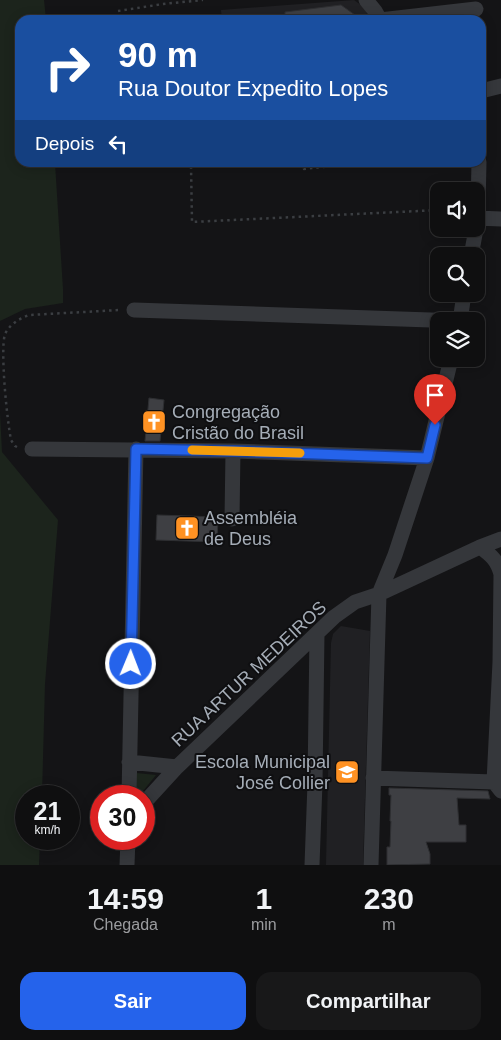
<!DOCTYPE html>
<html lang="pt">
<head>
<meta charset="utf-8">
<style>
	:root { --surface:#0f0f10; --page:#181819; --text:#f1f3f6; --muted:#9b9c9f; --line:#2f2f30; --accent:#2563eb }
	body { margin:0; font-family:Arial,sans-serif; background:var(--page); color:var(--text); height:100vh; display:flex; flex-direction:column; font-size:19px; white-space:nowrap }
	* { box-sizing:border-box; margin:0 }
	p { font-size:16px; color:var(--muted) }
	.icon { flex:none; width:28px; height:28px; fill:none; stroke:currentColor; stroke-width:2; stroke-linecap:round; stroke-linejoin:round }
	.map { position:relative; height:865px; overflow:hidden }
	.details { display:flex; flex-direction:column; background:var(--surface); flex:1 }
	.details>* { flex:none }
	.banner { position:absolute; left:15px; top:15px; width:471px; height:152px; border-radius:15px; box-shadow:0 2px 12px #0003,0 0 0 1px var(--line); background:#1a4fa0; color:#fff; overflow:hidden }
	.tools { position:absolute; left:430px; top:182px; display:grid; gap:10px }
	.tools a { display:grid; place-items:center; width:55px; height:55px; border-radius:10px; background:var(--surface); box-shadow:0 2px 12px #0003,0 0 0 1px var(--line); font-size:25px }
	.speed { position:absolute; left:15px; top:785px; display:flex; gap:10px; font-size:25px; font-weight:700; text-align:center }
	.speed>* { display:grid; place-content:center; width:65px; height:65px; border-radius:50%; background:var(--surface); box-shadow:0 2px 12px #0003,0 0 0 1px var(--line); line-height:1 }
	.speed small { font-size:12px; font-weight:400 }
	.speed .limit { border:8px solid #d22; background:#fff; color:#111 }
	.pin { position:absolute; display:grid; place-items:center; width:42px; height:42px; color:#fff; margin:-51px -21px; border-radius:50% 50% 50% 0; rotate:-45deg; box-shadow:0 0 5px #0007 }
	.pin .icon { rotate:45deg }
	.me { position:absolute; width:55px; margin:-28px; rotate:1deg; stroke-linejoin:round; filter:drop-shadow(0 0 4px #0008) }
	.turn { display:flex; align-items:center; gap:18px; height:105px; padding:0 20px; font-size:22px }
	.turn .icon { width:65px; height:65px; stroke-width:2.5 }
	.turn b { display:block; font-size:35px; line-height:42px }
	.then { display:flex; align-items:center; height:48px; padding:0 20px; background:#0003; gap:10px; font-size:19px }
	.eta { display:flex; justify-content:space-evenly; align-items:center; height:85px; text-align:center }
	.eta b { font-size:30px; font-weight:700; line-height:35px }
	.action { display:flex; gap:10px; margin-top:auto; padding:10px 20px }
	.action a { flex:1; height:58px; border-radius:15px; background:var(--accent); color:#fff; font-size:20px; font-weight:700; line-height:58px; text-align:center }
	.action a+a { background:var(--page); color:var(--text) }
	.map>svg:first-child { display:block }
	.built { fill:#202023 }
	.green { fill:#1c241c }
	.building { fill:#3e3f43; stroke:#2e2f32 }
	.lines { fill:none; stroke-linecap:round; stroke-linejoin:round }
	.path { stroke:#3b3e42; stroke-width:2.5; stroke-dasharray:2.5 4; stroke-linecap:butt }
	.street { stroke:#35373b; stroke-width:15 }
	.route-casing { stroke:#184099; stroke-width:12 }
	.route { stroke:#2563eb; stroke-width:9 }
	.slow { stroke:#f59e0b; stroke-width:9 }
	.labels { text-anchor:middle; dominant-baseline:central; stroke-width:4; stroke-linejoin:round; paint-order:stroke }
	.poi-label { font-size:18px; fill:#a5adb7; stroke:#0f0f11; text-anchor:start }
	.street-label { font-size:18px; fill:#a5adb7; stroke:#0f0f11 }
</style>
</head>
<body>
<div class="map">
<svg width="501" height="865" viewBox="0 0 501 865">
	<rect width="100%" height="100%" fill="#141416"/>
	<path class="built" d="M 354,0 L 365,8 L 369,20 L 222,20 L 221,10 Z
		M 341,626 L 370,631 L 363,865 L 326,865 L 331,643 L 333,634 Z"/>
	<path class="green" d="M 0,0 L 44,0 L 46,20 L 20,20 L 20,162 L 55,163 L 63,289 L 63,303 L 25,309 L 0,321 Z
		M 0,412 L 2,452 L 58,520 L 45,684 L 42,796 L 26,796 L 26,839 L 40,839 L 39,865 L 0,865 Z
		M 136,773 L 156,775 L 139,796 L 137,796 Z"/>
	<path class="building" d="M 341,5 L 362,20 L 285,20 L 285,12 Z
		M 149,398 L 164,400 L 160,441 L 145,441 Z
		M 157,515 L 218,517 L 217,542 L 156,540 Z
		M 389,788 L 488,791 L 490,799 L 457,798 L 459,825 L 466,825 L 466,842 L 426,842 L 430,854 L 430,864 L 387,865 L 387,847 L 390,847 L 391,821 L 390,821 L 391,795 L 389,795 Z"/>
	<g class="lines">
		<path class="path" d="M 118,11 L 163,4 L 203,0
			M 209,162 L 191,165 L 192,222 L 439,210
			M 303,162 L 304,169 L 368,162
			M 17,447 L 15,446 L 11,440 C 7,420 0,350 5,334 C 10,324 19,319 29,315 L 120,310"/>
		<path class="street" d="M 366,0 L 375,11 L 380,20
			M 380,20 L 476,9
			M 481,91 L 501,86
			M 477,218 L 501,219
			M 476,225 L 478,208 L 479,162
			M 471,256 L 476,229
			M 134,310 L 460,321
			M 460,321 L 464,294
			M 32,449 L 233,451 L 427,458
			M 232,519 L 233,451
			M 480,547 C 491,555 497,560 501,574 L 500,662 L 494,782
			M 129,762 L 177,767
			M 373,778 L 494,782 L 501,791
			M 129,796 L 136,449
			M 144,803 L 177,767 L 334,617 L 355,602 L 379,594 L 480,547 L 501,539
			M 127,865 L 128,839
			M 312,865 L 315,783 L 317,633
			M 371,865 L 379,594 L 395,555 L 427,458 L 451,359"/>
	</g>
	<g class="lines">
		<defs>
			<path id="route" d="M 131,664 L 136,449 L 233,451 L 427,458 L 435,425"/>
		</defs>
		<use href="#route" class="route-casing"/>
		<use href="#route" class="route"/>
		<path class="slow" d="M 192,450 L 300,453"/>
	</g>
	<defs>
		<symbol id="church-square" viewBox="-11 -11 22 22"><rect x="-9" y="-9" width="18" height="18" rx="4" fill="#ff9223" stroke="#0f0f11"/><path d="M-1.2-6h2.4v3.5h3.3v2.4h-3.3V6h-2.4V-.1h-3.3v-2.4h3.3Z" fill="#fff"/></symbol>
		<symbol id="school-square" viewBox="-11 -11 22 22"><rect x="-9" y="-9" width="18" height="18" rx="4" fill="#ff9223" stroke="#0f0f11"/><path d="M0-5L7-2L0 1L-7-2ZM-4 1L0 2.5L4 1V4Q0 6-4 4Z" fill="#fff"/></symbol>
	</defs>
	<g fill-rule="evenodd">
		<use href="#church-square" x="140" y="408" width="28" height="28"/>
		<use href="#church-square" x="173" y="514" width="28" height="28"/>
		<use href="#school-square" x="333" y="758" width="28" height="28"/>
	</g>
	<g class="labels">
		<g class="poi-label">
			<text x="172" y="412">Congregação<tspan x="172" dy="21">Cristão do Brasil</tspan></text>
			<text x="204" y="518">Assembléia<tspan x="204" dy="21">de Deus</tspan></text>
			<text x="330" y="762" text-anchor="end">Escola Municipal<tspan x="330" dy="21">José Collier</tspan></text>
		</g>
		<g class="street-label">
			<text transform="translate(249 674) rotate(-43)">RUA ARTUR MEDEIROS</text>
		</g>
	</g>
</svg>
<div class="tools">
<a><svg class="icon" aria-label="sound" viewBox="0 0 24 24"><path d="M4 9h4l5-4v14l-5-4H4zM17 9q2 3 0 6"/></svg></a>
<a><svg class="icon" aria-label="search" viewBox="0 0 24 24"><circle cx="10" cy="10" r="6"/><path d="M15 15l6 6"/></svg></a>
<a><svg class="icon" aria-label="layers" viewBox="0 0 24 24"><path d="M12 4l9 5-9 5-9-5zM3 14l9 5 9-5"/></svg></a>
</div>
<div class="speed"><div>21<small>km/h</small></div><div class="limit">30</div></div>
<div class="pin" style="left:435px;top:425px;background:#d93025"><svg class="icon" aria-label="arrive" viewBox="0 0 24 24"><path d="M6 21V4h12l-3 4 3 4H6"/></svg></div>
<svg class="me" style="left:131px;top:664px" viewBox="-20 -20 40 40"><circle r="17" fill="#2563eb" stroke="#fff" stroke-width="3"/><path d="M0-11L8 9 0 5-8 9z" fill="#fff"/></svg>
<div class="banner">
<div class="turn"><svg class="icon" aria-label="right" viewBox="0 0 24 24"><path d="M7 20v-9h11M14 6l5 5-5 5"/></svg><div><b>90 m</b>Rua Doutor Expedito Lopes</div></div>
<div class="then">Depois<svg class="icon" aria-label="left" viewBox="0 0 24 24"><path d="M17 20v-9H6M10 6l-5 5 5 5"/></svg></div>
</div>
</div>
<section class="details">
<div class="eta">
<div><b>14:59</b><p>Chegada</p></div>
<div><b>1</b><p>min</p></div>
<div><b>230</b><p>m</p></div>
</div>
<div class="action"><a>Sair</a><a>Compartilhar</a></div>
</section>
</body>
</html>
